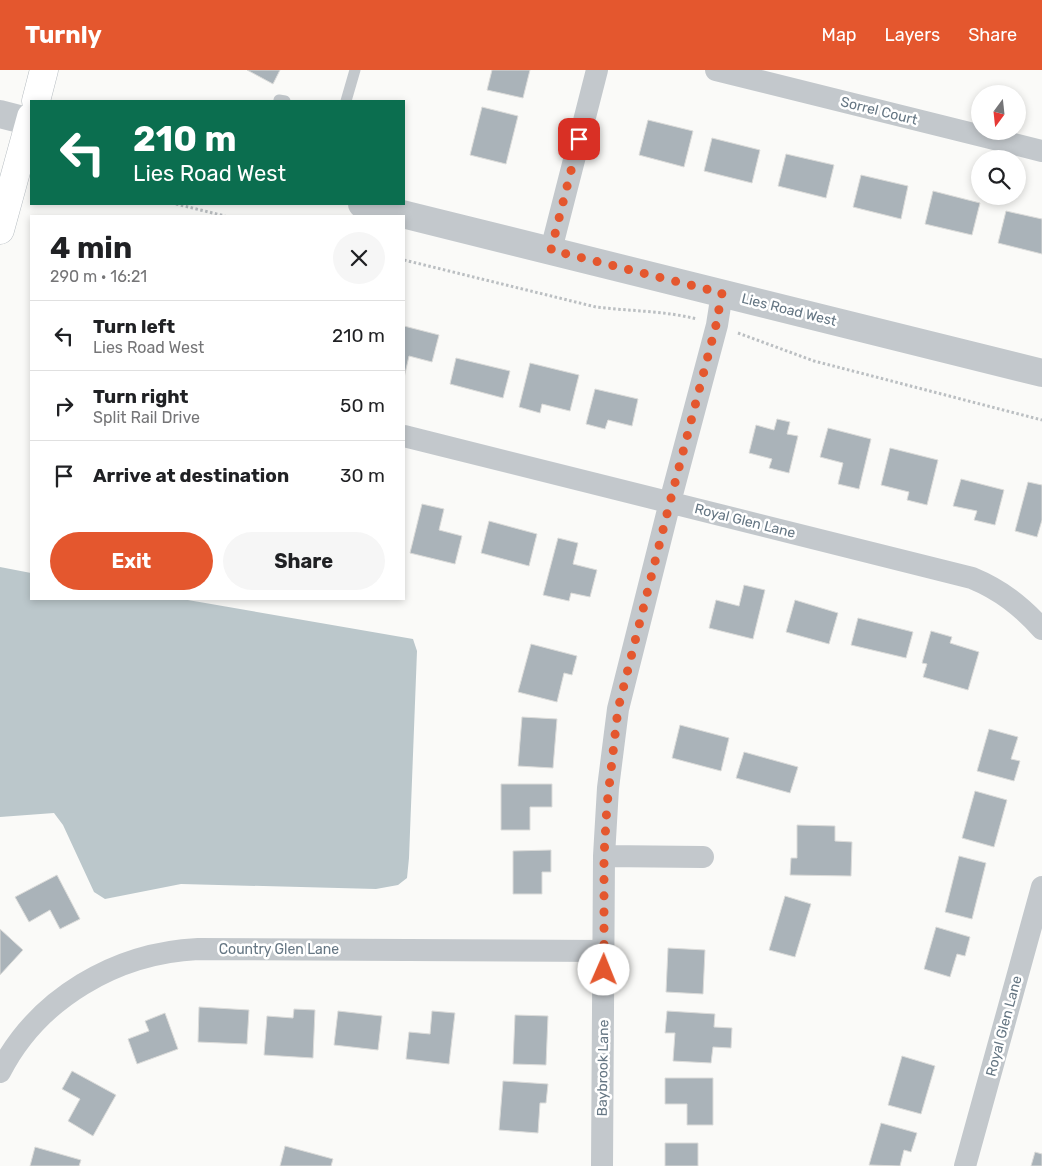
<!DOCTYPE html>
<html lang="en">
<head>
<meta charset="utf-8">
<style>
	:root { --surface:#fff; --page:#f6f6f6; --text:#202124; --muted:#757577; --line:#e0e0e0; --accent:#e4572e }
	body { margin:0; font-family:Rubik,sans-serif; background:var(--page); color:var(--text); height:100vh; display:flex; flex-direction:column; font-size:19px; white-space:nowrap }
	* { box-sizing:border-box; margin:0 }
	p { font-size:16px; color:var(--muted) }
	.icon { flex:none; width:28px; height:28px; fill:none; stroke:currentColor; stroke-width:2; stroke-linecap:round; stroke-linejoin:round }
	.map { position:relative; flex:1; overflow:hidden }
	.drawer { position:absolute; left:30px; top:145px; width:375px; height:385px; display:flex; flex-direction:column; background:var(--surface); border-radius:0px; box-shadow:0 2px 8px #0003 }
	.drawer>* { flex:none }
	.hud { position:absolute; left:30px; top:30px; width:375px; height:105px; border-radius:0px; box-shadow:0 2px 8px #0003; background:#0b6e4f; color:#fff; overflow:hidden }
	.needle { width:32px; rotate:195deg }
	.fabs { position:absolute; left:971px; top:15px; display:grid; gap:10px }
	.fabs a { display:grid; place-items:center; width:55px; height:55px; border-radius:50%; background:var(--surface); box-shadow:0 2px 8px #0003; font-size:25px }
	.pin { position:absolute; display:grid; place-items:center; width:42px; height:42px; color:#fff; margin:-21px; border-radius:10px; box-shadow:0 2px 8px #0006 }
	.me { position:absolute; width:55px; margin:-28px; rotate:1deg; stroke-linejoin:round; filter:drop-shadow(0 0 4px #0008) }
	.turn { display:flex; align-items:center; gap:18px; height:105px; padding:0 20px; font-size:22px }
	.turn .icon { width:65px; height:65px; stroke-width:2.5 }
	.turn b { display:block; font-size:35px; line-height:42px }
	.round { display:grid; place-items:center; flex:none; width:52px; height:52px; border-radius:26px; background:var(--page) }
	.headline { display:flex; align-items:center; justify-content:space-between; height:85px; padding:0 20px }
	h1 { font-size:30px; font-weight:700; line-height:38px }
	.primary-button { display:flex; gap:10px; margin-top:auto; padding:10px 20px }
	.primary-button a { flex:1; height:58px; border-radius:30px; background:var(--accent); color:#fff; font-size:20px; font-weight:700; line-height:58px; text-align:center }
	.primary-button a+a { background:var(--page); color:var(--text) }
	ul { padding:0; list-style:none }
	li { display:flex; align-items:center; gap:15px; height:70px; padding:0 20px; border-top:1px solid var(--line) }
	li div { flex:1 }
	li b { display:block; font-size:19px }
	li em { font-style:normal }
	header { display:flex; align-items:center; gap:30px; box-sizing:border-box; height:70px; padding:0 25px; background:var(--accent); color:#fff }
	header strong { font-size:24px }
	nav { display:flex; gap:28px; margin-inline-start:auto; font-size:18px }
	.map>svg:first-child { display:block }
	.water { fill:#bbc7cb }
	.building { fill:#aab3b9; stroke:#dcdcda }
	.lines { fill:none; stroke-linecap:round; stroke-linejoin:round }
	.secondary-casing { stroke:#b3babf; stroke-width:29 }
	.path { stroke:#bbbfc2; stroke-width:3; stroke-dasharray:2.5 2.5; stroke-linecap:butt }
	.service { stroke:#c3c8cc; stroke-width:11 }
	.minor { stroke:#c3c8cc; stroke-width:22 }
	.tertiary { stroke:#c3c8cc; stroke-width:28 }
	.secondary { stroke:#fff; stroke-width:28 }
	.route { stroke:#e4572e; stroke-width:9; stroke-dasharray:0 16.2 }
	.labels { text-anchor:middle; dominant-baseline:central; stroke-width:5; stroke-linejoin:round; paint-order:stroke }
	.street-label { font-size:14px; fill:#657683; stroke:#fff }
</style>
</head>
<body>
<header>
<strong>Turnly</strong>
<nav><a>Map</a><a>Layers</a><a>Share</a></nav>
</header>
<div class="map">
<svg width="1042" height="1096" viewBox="0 0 1042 1096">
	<rect width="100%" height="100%" fill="#fafaf8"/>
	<path class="water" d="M 0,497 L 31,503 L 31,529 L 182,529 L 413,569 L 417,581 L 409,788 L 407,808 L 398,815 L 376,819 L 181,814 L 105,829 L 94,822 L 63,755 L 54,743 L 0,747 Z"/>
	<path class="building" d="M 247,0 L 280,0 L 273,14 Z
		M 492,0 L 530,0 L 523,28 L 487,20 Z
		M 482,37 L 518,46 L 506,94 L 470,85 Z
		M 648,50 L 693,61 L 684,97 L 639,85 Z
		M 712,68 L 760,80 L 752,113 L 704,101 Z
		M 786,84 L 834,95 L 826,128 L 778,116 Z
		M 861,105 L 908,116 L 901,149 L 853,137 Z
		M 933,121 L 980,133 L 972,165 L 925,154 Z
		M 1006,141 L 1042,149 L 1042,184 L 998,173 Z
		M 404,256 L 439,265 L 432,292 L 409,286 L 404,308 Z
		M 456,288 L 510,301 L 503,328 L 450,314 Z
		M 530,293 L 579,305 L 570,341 L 542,334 L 540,343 L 519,337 Z
		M 595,319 L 638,329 L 632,356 L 608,350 L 605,359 L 586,354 Z
		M 777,349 L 790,352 L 787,364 L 798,366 L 789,403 L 769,398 L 772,389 L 749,383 L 756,355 L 774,360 Z
		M 828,358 L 871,369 L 859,419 L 838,414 L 843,393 L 820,387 Z
		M 890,378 L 938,390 L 927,435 L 907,430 L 909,422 L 881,415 Z
		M 961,409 L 1004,420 L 995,455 L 974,450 L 977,441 L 953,436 Z
		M 1028,412 L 1042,415 L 1042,450 L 1037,467 L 1015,461 Z
		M 422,434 L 444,439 L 439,460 L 462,466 L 455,494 L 410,483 Z
		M 489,451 L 537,464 L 529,496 L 481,483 Z
		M 558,468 L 578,473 L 573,494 L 597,500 L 590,527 L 571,523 L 569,531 L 543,525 Z
		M 744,515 L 765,520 L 753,569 L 709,558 L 716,530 L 739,536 Z
		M 795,530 L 838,543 L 829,574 L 786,562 Z
		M 858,548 L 913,562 L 906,588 L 851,575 Z
		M 931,561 L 952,567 L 950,573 L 979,582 L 968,620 L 923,607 L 927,594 L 922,593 Z
		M 531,574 L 577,586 L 572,605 L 564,603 L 557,632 L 518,622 Z
		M 522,647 L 557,649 L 553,698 L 518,696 Z
		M 680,655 L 729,668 L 721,701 L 672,688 Z
		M 989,659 L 1018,667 L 1011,689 L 1020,691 L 1014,711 L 977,701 Z
		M 744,682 L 798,697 L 790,723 L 736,708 Z
		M 501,714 L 552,714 L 552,737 L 530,737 L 530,760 L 501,760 Z
		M 975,721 L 1007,730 L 994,777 L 962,768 Z
		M 797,755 L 835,756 L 835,771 L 852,772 L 851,806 L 790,805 L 791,788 L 797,788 Z
		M 551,780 L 551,802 L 542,802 L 542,824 L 513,824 L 513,781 Z
		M 959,786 L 986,793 L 972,849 L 945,842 Z
		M 57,805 L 80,849 L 60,859 L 50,840 L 29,852 L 15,827 Z
		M 785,826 L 811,834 L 795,887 L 769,880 Z
		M 936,857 L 970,867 L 965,886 L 957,884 L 950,907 L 924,899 Z
		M 0,859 L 23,880 L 0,905 Z
		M 668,878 L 705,880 L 703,924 L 666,922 Z
		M 199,937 L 249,940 L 247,974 L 198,972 Z
		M 294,939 L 315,940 L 313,988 L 264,985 L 267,946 L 293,948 Z
		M 338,941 L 382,946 L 378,980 L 334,975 Z
		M 432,941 L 455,943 L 449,994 L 406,989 L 409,962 L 430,964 Z
		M 667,941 L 715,944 L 714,957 L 732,958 L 731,978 L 713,977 L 711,993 L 673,991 L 675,963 L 665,963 Z
		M 165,943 L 178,979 L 137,994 L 128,969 L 149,961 L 145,951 Z
		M 515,945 L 548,946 L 546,995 L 513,994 Z
		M 902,986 L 935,996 L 921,1044 L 888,1035 Z
		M 72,1001 L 116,1025 L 93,1066 L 68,1051 L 80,1029 L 62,1019 Z
		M 665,1008 L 713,1008 L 713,1055 L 687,1055 L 687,1034 L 665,1034 Z
		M 503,1011 L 548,1014 L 546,1033 L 540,1033 L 538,1063 L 499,1060 Z
		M 881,1053 L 917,1063 L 911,1082 L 904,1080 L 900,1096 L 869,1095 Z
		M 665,1073 L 698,1073 L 698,1096 L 665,1096 Z
		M 285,1076 L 333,1089 L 331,1096 L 280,1096 Z
		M 35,1077 L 81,1090 L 79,1096 L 30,1096 Z
		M 1035,1082 L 1042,1084 L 1042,1096 L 1031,1096 Z"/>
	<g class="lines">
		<defs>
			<path id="secondary" d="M 36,31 L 44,0
				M 0,160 L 31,47"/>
		</defs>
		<use href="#secondary" class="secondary-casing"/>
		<path class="path" d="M 176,134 L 225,146
			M 404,190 L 596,237 C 629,241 666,241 697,249
			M 738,263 L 814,291 L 1042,350"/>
		<path class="service" d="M 279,30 L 285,31
			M 346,31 L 355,0"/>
		<path class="minor" d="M 716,0 L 1042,81
			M 551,180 L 597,0
			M 404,366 L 972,508 C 1001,520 1021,536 1042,559
			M 604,786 L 703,787
			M 0,1002 C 38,928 116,883 198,879 L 604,881
			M 602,1096 L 604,786 L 608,718 L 618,639 L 670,432 L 717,255 L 722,223
			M 965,1096 L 1042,817"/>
		<path class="tertiary" d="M 0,44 L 31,52
			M 362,134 L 1042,303"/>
		<use href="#secondary" class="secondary"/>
	</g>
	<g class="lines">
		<path class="route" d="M 579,69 L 551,180 L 722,223 L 716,255 L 670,432 L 618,639 L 607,735 L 604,786 L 604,900"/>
	</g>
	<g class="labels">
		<g class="street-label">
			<text transform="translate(879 41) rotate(14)">Sorrel Court</text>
			<text transform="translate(789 240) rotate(14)">Lies Road West</text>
			<text transform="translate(745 451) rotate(14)">Royal Glen Lane</text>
			<text x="279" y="879">Country Glen Lane</text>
			<text transform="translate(1004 956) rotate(-75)">Royal Glen Lane</text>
			<text transform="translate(603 998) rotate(-89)">Baybrook Lane</text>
		</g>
	</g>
</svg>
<div class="fabs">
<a><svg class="needle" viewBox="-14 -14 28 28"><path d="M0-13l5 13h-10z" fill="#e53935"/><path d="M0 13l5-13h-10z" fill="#757577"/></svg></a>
<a><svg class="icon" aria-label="search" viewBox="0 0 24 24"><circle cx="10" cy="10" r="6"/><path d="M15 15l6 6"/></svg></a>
</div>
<div class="pin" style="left:579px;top:69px;background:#d93025"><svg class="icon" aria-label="arrive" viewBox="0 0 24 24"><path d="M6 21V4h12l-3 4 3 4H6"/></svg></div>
<svg class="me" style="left:604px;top:900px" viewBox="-20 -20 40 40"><circle r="19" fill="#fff"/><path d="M0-13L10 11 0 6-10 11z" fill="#e4572e"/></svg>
<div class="hud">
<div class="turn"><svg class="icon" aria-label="left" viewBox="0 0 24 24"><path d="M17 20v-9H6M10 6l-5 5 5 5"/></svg><div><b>210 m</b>Lies Road West</div></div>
</div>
<section class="drawer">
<div class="headline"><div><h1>4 min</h1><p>290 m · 16:21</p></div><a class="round"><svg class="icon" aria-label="close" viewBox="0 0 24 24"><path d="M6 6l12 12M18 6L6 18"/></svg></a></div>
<ul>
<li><svg class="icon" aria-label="left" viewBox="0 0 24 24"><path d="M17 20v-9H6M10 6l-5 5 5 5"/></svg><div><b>Turn left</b><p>Lies Road West</p></div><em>210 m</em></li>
<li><svg class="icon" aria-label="right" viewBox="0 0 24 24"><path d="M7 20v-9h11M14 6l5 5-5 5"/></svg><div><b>Turn right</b><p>Split Rail Drive</p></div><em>50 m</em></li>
<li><svg class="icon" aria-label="arrive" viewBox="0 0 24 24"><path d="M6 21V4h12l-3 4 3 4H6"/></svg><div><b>Arrive at destination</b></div><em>30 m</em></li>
</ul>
<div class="primary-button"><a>Exit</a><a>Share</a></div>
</section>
</div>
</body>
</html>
